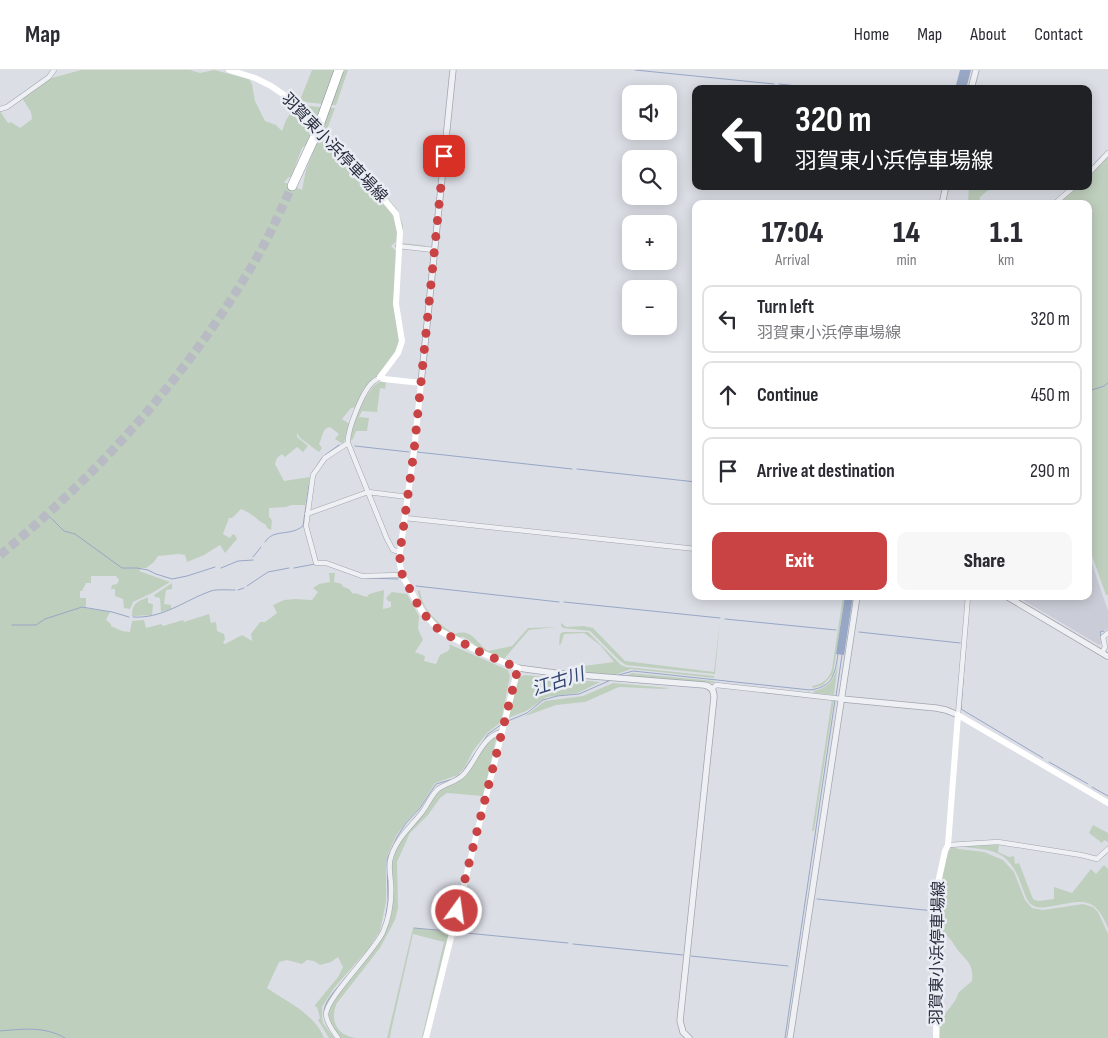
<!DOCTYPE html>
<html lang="en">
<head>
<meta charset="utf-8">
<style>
	:root { --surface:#fff; --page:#f7f7f7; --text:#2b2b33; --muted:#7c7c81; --line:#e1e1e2; --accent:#c94244 }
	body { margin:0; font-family:"Sofia Sans Condensed","Noto Sans JP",sans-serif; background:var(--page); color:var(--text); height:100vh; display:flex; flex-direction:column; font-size:19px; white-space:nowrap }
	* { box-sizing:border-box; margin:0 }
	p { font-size:16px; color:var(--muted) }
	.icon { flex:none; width:28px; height:28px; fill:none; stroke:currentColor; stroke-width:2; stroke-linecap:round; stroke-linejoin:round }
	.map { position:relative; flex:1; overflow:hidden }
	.drawer { position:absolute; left:692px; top:130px; width:400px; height:400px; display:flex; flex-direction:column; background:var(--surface); border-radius:10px; box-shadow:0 2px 12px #0003 }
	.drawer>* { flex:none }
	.guide { position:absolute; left:692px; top:15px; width:400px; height:105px; border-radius:10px; box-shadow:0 2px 12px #0003; background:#202124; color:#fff; overflow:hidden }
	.controls { position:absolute; left:622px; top:15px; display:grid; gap:10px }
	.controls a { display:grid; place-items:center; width:55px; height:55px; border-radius:10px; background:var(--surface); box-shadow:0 2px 12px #0003; font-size:25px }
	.pin { position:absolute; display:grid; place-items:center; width:42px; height:42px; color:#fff; margin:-21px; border-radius:10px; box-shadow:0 2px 8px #0006 }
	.me { position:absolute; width:55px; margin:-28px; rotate:14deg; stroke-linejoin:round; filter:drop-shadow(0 0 4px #0008) }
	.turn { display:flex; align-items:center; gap:18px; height:105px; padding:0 20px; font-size:22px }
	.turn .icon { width:65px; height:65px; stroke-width:2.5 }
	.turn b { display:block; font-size:35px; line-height:42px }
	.eta { display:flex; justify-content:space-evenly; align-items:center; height:85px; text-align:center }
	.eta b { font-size:30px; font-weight:800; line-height:35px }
	.primary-button { display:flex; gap:10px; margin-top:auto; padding:10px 20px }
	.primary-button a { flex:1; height:58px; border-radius:10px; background:var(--accent); color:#fff; font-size:20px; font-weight:800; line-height:58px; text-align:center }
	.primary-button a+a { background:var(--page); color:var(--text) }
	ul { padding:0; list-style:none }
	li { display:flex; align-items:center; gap:15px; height:68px; margin:0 10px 8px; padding:0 10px; border:2px solid var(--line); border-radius:10px }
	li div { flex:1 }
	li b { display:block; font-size:19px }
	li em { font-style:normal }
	header { display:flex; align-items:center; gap:30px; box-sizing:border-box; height:70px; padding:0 25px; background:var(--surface); border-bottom:1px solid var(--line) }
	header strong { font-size:24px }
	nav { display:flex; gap:28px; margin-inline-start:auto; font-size:18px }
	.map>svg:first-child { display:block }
	.built { fill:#cacdd7 }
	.green { fill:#bfcfbd }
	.water { fill:#97a7c5 }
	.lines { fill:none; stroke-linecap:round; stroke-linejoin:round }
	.stream { stroke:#97a7c5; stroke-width:1 }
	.motorway-tunnel { stroke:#b8bac4; stroke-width:9; stroke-dasharray:9 4.5; stroke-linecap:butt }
	.minor-casing { stroke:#a2a5af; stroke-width:5.5 }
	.tertiary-casing { stroke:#a2a5af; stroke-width:7 }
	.motorway-casing { stroke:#848a9c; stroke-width:10 }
	.minor { stroke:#eef0f4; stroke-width:4.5 }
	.tertiary { stroke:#eef0f4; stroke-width:5.5 }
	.secondary { stroke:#fff; stroke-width:6 }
	.motorway { stroke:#fff; stroke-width:9 }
	.motorway-bridge-casing { stroke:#848a9c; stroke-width:10; stroke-linecap:butt }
	.motorway-bridge { stroke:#fff; stroke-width:9 }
	.route { stroke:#c94244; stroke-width:9; stroke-dasharray:0 16.2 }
	.labels { text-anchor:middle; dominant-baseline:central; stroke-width:5; stroke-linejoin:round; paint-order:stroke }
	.street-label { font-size:16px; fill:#262b3b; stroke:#ebedf4 }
	.water-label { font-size:18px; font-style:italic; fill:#32446e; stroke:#ebedf4 }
</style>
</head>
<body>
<header>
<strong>Map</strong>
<nav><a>Home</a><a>Map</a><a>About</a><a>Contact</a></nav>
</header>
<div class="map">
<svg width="1108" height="968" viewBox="0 0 1108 968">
	<rect width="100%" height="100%" fill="#dcdee6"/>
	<path class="built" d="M 1089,485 L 1108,541 L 1108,559 L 1099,562 L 1102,573 L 1099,575 L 1016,526 L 1089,526 Z"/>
	<path class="green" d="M 81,0 L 190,0 L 200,3 L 214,0 L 249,9 L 252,14 L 255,31 L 265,51 L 276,55 L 282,61 L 286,50 L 294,38 L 314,57 L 306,75 L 302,78 L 291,107 L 289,107 L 284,112 L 302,120 L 306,100 L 320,64 L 368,113 L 394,144 L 398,163 L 396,172 L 391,176 L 396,181 L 399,276 L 357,337 L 351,338 L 342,349 L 351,355 L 343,374 L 335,369 L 339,364 L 330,357 C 322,358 323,367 319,374 L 322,378 L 319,382 L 300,368 L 297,363 L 297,367 L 308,376 L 303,382 L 297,377 L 285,387 L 282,384 L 277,388 L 275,394 L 284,411 L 310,407 L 305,435 L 291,435 L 286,437 L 269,438 L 269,447 L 272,450 L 271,460 L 267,458 L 266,455 C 257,450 252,443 241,439 L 232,448 L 229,448 L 223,464 L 230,468 L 233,464 L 235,465 L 237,469 L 225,483 L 220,475 L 204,485 L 187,492 L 185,485 L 179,484 L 158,486 L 154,492 L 146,498 L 142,498 L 139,501 L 170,512 L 152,523 L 133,532 L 130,539 L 124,538 L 123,529 L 115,526 L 115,519 L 111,519 L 112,515 L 117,514 L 119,510 L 116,506 L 91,506 L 91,513 L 86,513 L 82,521 L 80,521 L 80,528 L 86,528 L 86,535 L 85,538 L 110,542 L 106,550 L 111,554 L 111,556 L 122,561 L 130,562 L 132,551 L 144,550 L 146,558 L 161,554 L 163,556 L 183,550 L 184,552 L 209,544 L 211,553 L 216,552 L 217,561 L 224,564 L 225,569 L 223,573 L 225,574 L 242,565 L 252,571 L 251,564 L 260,552 L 265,552 L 277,543 L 273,535 L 284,530 L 295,529 L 312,530 L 318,522 L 313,518 L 319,514 L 330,512 L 329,503 L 335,503 L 334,512 L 342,514 L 342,516 L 349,519 L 353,524 L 355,523 L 367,527 L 369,524 L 384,520 L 383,539 L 391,537 L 391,532 L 388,531 L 386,528 L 392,522 L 407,524 L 419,546 L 418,559 L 423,570 L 415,582 L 425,586 L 424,591 L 436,594 L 440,585 L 448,581 L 450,578 L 449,575 L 451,575 L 508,600 L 510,606 L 501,652 L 487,663 L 473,681 L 465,697 L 458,705 L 435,713 L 420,737 L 406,752 L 396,766 L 386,789 L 386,832 L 380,861 L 369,878 L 334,918 L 322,937 L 322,948 L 323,953 L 334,968 L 329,968 L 318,950 L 320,948 L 317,937 L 315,937 L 315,935 L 338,907 L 343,897 L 338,887 L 331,892 L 320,895 L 314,891 L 307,890 L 302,894 L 287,890 L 279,892 L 267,918 C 287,932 315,944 324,968 L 0,968 L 0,41 L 8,53 L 11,52 L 20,58 L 32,49 L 31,42 L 22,28 L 48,9 Z
		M 312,0 L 334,0 L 323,34 L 294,31 L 290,25 L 296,30 L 300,30 Z
		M 343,0 L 348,0 L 336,35 L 331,35 Z
		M 298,35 L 321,37 L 315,53 Z
		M 330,38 L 335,38 L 326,62 L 370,107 L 397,139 L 403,155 L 402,173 L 430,176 L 401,174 L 401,154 L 396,140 L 358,96 L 322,59 Z
		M 1108,86 L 1108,525 L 1106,525 L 1089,477 L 1089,345 L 1091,343 L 1089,341 L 1089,134 L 1056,134 L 1077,116 L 1089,116 L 1089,105 Z
		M 969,116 L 993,116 L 980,127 L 980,134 L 968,134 Z
		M 380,312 L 386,312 L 385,319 L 380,318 L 377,342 L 362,341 L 359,347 L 369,348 L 367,361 L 356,361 L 353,369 L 350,371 C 349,358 367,316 380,312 Z
		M 172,513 L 172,519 L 166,520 L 164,534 L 171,535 L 171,539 L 161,542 L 160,528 L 155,527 L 154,525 Z
		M 420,520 C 421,539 439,554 454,564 C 472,558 475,572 488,581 L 512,576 L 528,558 L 557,557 L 529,560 L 504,589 C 496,586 486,583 479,578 C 474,575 470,570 463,567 C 461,567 458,568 456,567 C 442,565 419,534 418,521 Z
		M 843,526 L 845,526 L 833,604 L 823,615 L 813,618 L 812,616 C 823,614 829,609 832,599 Z
		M 148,527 L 148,533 L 153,534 L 152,545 L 132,546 C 132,533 137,532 148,527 Z
		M 720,549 L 715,604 L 626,595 L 620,591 L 590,561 L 563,558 L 561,556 L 561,553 L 566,557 L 584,556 L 593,558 L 625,591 L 714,602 Z
		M 563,562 L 588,562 L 621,595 L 626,597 L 714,606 L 714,608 L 631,599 L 612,606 L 573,602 L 572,598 L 576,597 L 614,592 L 600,575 L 584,563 L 564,564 L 561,574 L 559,575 L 560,564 Z
		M 839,585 L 834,625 L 814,623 L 813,621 C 833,618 837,602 839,585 Z
		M 632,603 L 714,611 L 714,613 L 623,607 Z
		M 525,605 L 600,612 L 578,623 L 547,627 L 526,641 L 508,648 L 517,608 Z
		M 613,613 L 670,618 L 664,619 L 619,617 L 585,632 L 556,635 L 506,653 L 525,646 L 545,631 L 583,626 Z
		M 832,629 L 834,630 L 814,761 L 812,761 Z
		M 497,665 L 483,726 L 447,723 L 440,728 L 428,745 L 410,763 L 397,792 L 398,838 L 395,850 L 380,878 L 337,933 C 329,950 337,966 356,968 L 340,968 L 333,960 L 327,946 L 332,931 L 356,901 L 388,851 L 391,792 L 400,771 L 438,720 L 459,710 L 489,669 Z
		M 1093,755 L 1108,763 L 1108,772 L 1104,770 L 1102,773 L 1089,763 Z
		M 999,775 L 998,782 L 1009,787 L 1014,786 L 1015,794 L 1019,793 L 1033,829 L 1038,831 L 1054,829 L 1054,817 L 1072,823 L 1091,799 L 1096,804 L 1104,795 L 1108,799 L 1108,858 C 1094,825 1084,831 1053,836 C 1047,837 1040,839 1034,836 C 1021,831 1023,797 999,784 C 987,778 974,779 961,776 Z
		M 952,777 L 959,779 L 984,782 L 1003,790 L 1014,802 L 1025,830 L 1032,838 L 1043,840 L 1083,834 L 1093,837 L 1098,842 L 1108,864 L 1108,968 L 940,968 L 940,950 L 955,931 L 959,922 L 972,911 C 974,893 966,891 957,879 C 952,871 948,866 941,860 L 939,813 L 949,778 Z
		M 413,858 L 449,862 L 423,967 L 422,967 L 444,872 L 413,864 L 391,961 L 390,968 L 387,968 Z"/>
	<path class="water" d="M 960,0 L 971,0 L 966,19 L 955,19 Z
		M 845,526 L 853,526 L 844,585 L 836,584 Z"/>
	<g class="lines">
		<path class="stream" d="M 635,0 L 774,14
			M 779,14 L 824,19
			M 1089,321 L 1104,316 L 1108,313
			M 355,376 L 409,382
			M 417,382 L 572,399
			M 325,385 L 339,375
			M 577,399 L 696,412
			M 314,400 L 322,388
			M 46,443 L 64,461 L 75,464 L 122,498 L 137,498 L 148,500 L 156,504 L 172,509 L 187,506 L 215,497
			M 265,472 C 274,458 289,467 303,456 L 309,415
			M 253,487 L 261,477
			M 221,498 L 238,491 L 253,490
			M 294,498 L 315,494
			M 367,508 L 398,509
			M 247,516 L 268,502 L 289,498
			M 416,516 L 559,532
			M 238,520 L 244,518
			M 564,532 L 720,548
			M 133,547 C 163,549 185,530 211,521 C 217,519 228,520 235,520
			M 725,549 L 836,560
			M 12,555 L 36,555 L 45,549 L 82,537 L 112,542 L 129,547
			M 859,562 L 960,573
			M 1101,567 L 1100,562 L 1104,561
			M 965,583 L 961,639 L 1043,688
			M 619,605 L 633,601 L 810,620 C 833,617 835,604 838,584
			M 836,626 L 842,585
			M 508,651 L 527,643 L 543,630 L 557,626 L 579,624 L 611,610
			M 1049,692 L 1088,714
			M 1092,717 L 1108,726
			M 817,829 L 934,841
			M 385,851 L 388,832 L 387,789 L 397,767 L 406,753 L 420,738 L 436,714 L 453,709 L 462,703 L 488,664 L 502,654
			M 414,858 L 448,861
			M 456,862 L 568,873
			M 573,874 L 683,885
			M 691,886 L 788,896
			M 0,961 C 22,959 45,956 65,968
			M 335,967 C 312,939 329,929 347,906
			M 785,968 L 835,630"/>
		<path class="motorway-tunnel" d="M 0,485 C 97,405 182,312 247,204 C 265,176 278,146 292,116"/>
		<defs>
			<path id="minor" d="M 0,39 L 7,37 L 49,7 L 54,0
				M 1089,103 L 1108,83
				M 1054,134 L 1075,116
				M 398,176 L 434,180
				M 380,307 C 378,309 375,310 373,312 C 363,320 347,360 348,373 L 325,388 L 313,405 L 306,456 L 316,493 L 326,493 L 362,506 L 402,505
				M 348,373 L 387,469 L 393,480 L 400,482
				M 307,444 L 368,422 L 408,427
				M 405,448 L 696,479
				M 1102,583 L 1105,577 L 1103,567 L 1108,563
				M 712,619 L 716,615 L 842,629
				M 958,645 L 968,526
				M 948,775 L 998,772 L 1081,785 L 1097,789 L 1108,779
				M 338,968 C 333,961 327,954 326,945 C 325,929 374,882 383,862 C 390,846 392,830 391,813 C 390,806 389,798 390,791 C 395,769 411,757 423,741 C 428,734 432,724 438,719 C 446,713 457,712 464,704 C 476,691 482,667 501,662"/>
			<path id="tertiary" d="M 971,19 L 976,0
				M 942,134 L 946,116
				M 421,313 L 453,0
				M 1006,526 L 1107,586
				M 518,598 L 555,603 L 704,615 C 711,616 714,620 714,627 L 680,951 L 683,962 L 689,968
				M 842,629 L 936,638 L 946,640 L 958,645
				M 790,968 L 857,526"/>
			<path id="motorway" d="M 292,116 L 316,64"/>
		</defs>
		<use href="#minor" class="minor-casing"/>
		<use href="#tertiary" class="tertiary-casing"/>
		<use href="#motorway" class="motorway-casing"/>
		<use href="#minor" class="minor"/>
		<use href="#tertiary" class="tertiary"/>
		<path class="secondary" d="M 229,0 L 255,8 L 271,16 L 287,27 L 368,110 L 396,144 L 400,162 L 396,234 L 402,271 L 398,283 L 380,307 L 384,309 L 421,313 L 414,381 L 400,482 L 400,495 L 402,505 L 423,543 L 440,561 L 482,583 L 518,598 L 426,968
			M 936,968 L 938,813 L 945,781 L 948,775 L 958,645 L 1108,733"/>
		<use href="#motorway" class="motorway"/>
		<defs>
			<path id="motorway-bridge" d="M 316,64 L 339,0"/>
		</defs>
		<use href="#motorway-bridge" class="motorway-bridge-casing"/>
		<use href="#motorway-bridge" class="motorway-bridge"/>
	</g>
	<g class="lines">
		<path class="route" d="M 444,86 L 414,381 L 400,482 L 400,500 L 418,535 L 428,549 L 440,561 L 482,583 L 518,598 L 457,841"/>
	</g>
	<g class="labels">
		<g class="street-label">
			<text transform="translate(334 78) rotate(46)">羽賀東小浜停車場線</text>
			<text transform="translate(938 883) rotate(-89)">羽賀東小浜停車場線</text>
		</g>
		<g class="water-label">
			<text transform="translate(558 612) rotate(-18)">江古川</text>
		</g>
	</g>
</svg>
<div class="controls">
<a><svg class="icon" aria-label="sound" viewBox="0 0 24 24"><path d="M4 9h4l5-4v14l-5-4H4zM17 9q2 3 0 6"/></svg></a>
<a><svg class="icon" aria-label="search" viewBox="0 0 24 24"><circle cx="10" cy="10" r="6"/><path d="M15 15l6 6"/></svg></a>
<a>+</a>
<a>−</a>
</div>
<div class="pin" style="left:444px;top:86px;background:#d93025"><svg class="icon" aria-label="arrive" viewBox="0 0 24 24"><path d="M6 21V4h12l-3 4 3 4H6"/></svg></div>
<svg class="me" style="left:457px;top:841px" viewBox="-20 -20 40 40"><circle r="17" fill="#c94244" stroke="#fff" stroke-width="3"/><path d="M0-11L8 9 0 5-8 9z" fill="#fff"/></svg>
<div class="guide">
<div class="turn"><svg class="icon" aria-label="left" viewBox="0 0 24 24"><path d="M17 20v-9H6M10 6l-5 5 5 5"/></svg><div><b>320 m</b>羽賀東小浜停車場線</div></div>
</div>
<section class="drawer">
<div class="eta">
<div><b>17:04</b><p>Arrival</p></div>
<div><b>14</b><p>min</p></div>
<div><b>1.1</b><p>km</p></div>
</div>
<ul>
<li><svg class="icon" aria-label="left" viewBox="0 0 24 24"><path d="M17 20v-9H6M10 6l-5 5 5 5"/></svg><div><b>Turn left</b><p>羽賀東小浜停車場線</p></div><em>320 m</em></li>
<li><svg class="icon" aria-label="ahead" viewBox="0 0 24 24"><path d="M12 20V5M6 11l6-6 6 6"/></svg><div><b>Continue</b></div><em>450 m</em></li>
<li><svg class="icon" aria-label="arrive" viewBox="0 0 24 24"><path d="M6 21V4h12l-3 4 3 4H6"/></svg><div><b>Arrive at destination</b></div><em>290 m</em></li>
</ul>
<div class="primary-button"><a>Exit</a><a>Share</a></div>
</section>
</div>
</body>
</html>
